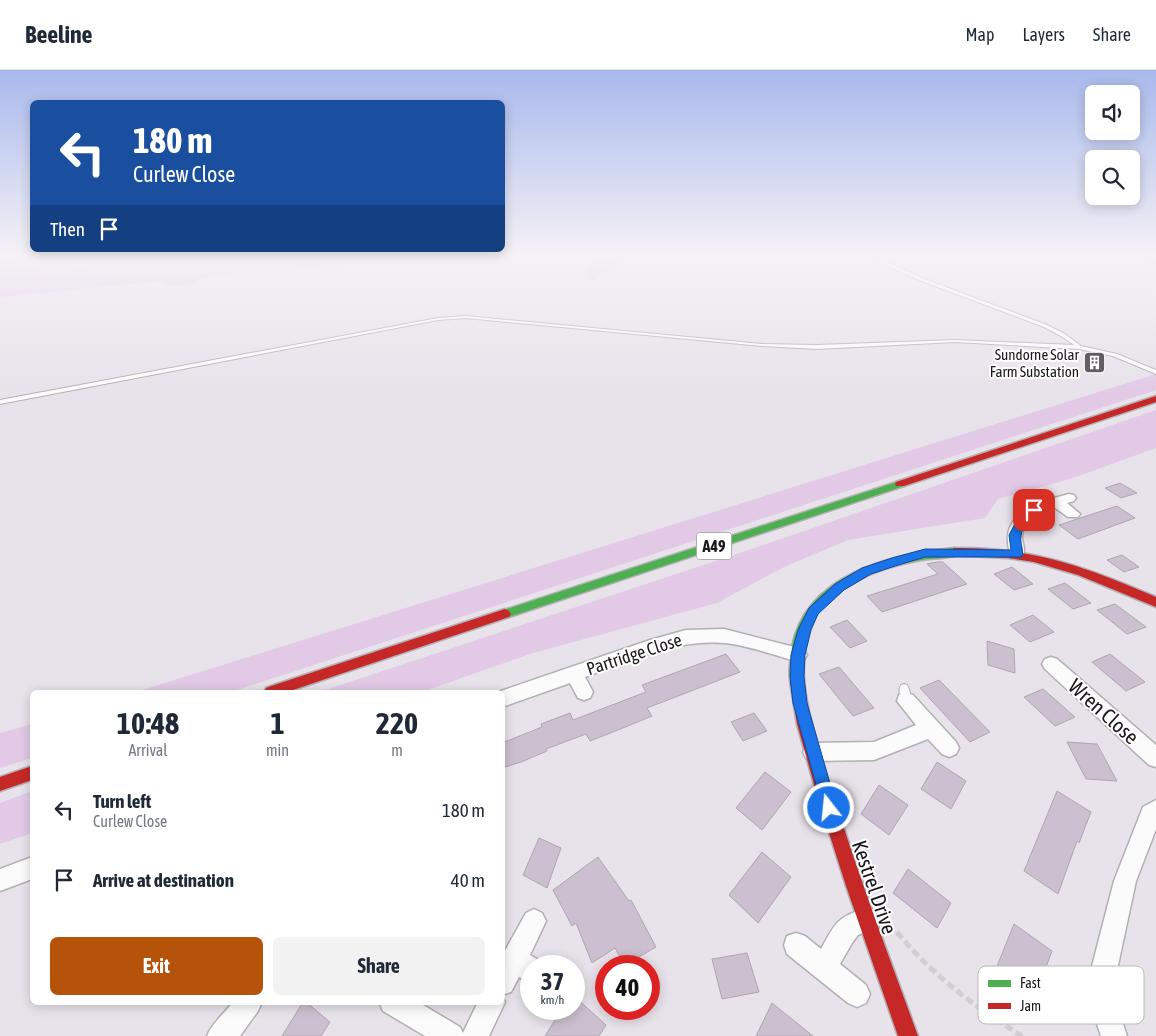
<!DOCTYPE html>
<html lang="en">
<head>
<meta charset="utf-8">
<style>
	:root { --surface:#fff; --page:#f2f2f3; --text:#1f2937; --muted:#747a83; --line:#e0e1e3; --accent:#b45309 }
	body { margin:0; font-family:"Asap Condensed",sans-serif; background:var(--page); color:var(--text); height:100vh; display:flex; flex-direction:column; font-size:19px; white-space:nowrap }
	* { box-sizing:border-box; margin:0 }
	p { font-size:16px; color:var(--muted) }
	.icon { flex:none; width:28px; height:28px; fill:none; stroke:currentColor; stroke-width:2; stroke-linecap:round; stroke-linejoin:round }
	.map { position:relative; flex:1; overflow:hidden }
	.drawer { position:absolute; left:30px; top:620px; width:475px; height:315px; display:flex; flex-direction:column; background:var(--surface); border-radius:8px; box-shadow:0 2px 12px #0003 }
	.drawer>* { flex:none }
	.banner { position:absolute; left:30px; top:30px; width:475px; height:152px; border-radius:8px; box-shadow:0 2px 12px #0003; background:#1a4fa0; color:#fff; overflow:hidden }
	.fabs { position:absolute; left:1085px; top:15px; display:grid; gap:10px }
	.fabs a { display:grid; place-items:center; width:55px; height:55px; border-radius:8px; background:var(--surface); box-shadow:0 2px 12px #0003; font-size:25px }
	.speed { position:absolute; left:520px; top:885px; display:flex; gap:10px; font-size:25px; font-weight:700; text-align:center }
	.speed>* { display:grid; place-content:center; width:65px; height:65px; border-radius:50%; background:var(--surface); box-shadow:0 2px 12px #0003; line-height:1 }
	.speed small { font-size:12px; font-weight:400 }
	.speed .limit { border:8px solid #d22; background:#fff; color:#111 }
	.pin { position:absolute; display:grid; place-items:center; width:42px; height:42px; color:#fff; margin:-21px; border-radius:10px; box-shadow:0 2px 8px #0006 }
	.me { position:absolute; width:55px; margin:-28px; rotate:344deg; stroke-linejoin:round; filter:drop-shadow(0 0 4px #0008) }
	.turn { display:flex; align-items:center; gap:18px; height:105px; padding:0 20px; font-size:22px }
	.turn .icon { width:65px; height:65px; stroke-width:2.5 }
	.turn b { display:block; font-size:35px; line-height:42px }
	.then { display:flex; align-items:center; height:48px; padding:0 20px; background:#0003; gap:10px; font-size:19px }
	.eta { display:flex; justify-content:space-evenly; align-items:center; height:85px; text-align:center }
	.eta b { font-size:30px; font-weight:700; line-height:35px }
	.cta { display:flex; gap:10px; margin-top:auto; padding:10px 20px }
	.cta a { flex:1; height:58px; border-radius:8px; background:var(--accent); color:#fff; font-size:20px; font-weight:700; line-height:58px; text-align:center }
	.cta a+a { background:var(--page); color:var(--text) }
	ul { padding:0; list-style:none }
	li { display:flex; align-items:center; gap:15px; height:70px; padding:0 20px }
	li div { flex:1 }
	li b { display:block; font-size:19px }
	li em { font-style:normal }
	header { display:flex; align-items:center; gap:30px; box-sizing:border-box; height:70px; padding:0 25px; background:var(--surface); border-bottom:1px solid var(--line) }
	header strong { font-size:24px }
	nav { display:flex; gap:28px; margin-inline-start:auto; font-size:18px }
	.map>svg:first-child { display:block }
	.green { fill:#e2cae7 }
	.water { fill:#eac0f2 }
	.lines { fill:none; stroke-linecap:round; stroke-linejoin:round }
	.stream { stroke:#eac0f2; stroke-width:3 }
	.building { fill:#ccbfcf; stroke:#ada8ae }
	.lane-casing { stroke:#b4afb5; stroke-width:2 }
	.street-casing { stroke:#b4afb5; stroke-width:3 }
	.fast-casing { stroke:#b4afb5; stroke-width:3 }
	.jam-casing { stroke:#b4afb5; stroke-width:3 }
	.path { stroke:#d0ced0; stroke-width:5; stroke-dasharray:8 4; stroke-linecap:butt }
	.lane { fill:#fcfbfc; fill-rule:evenodd }
	.street { fill:#fcfbfc; fill-rule:evenodd }
	.fast { fill:#4caf50; fill-rule:evenodd }
	.jam { fill:#c62828; fill-rule:evenodd }
	.route { fill:#1a73e8; stroke:#114b97 }
	.labels { text-anchor:middle; dominant-baseline:central; stroke-width:4; stroke-linejoin:round; paint-order:stroke }
	.far-poi-label { font-size:15px; fill:#1a161b; stroke:#fff; text-anchor:end }
	.shield { fill:#fff; stroke:#5f5c5f; stroke-width:1 }
	.shield-label { font-size:16px; font-weight:bold; fill:#1a161b }
	.street-label { font-size:18px; fill:#1a161b; stroke:#fff }
	.near-street-label { font-size:21px; fill:#1a161b; stroke:#fff }
	.key { fill:#fff; stroke:#bab9bb; stroke-width:1 }
	.key-label { font-size:14px; fill:#1a161b }
</style>
</head>
<body>
<header>
<strong>Beeline</strong>
<nav><a>Map</a><a>Layers</a><a>Share</a></nav>
</header>
<div class="map">
<svg width="1156" height="966" viewBox="0 0 1156 966">
	<rect width="100%" height="100%" fill="#e8e2ea"/>
	<path class="green" d="M 0,185 L 144,185 C 111,187 80,197 47,202 C 31,204 16,202 0,200 Z
		M 156,185 L 489,185 L 232,204 L 203,208 L 194,214 L 171,217 L 162,211 L 0,227 L 0,203 L 29,205 L 100,194 L 119,188 Z
		M 595,185 L 626,185 L 626,193 L 616,195 L 593,210 L 584,208 Z
		M 1156,304 L 1156,320 L 231,622 L 136,622 Z
		M 1156,340 L 1156,378 L 1073,408 L 998,429 L 985,448 L 848,470 L 784,497 L 717,533 L 533,583 L 422,622 L 319,622 L 734,485 Z
		M 32,654 L 32,688 L 0,698 L 0,663 Z
		M 32,721 L 32,763 L 0,774 L 0,733 Z"/>
	<path class="water" d="M 156,185 L 119,188 L 100,194 L 42,205 L 0,203 L 0,200 C 14,202 29,203 43,202 C 81,199 117,185 156,185 Z"/>
	<g class="lines">
		<path class="stream" d="M 1131,185 L 1156,193"/>
	</g>
	<path class="building" d="M 1120,413 L 1137,423 L 1121,428 L 1105,418 Z
		M 1117,436 L 1135,448 L 1078,469 L 1059,455 Z
		M 1122,485 L 1139,497 L 1124,502 L 1107,490 Z
		M 937,492 L 943,492 L 967,514 L 882,542 L 867,526 L 938,504 L 927,494 Z
		M 1012,497 L 1033,514 L 1014,520 L 994,504 Z
		M 1065,513 L 1091,533 L 1073,539 L 1048,519 Z
		M 1115,534 L 1146,557 L 1127,564 L 1097,540 Z
		M 1033,545 L 1054,562 L 1030,572 L 1010,555 Z
		M 847,550 L 867,571 L 850,578 L 830,557 Z
		M 987,571 L 1014,579 L 1015,603 L 988,595 Z
		M 726,584 L 740,602 L 647,638 L 652,646 L 618,660 L 590,671 L 586,664 L 546,679 L 547,681 L 521,692 L 502,698 L 502,673 L 542,657 L 541,654 L 570,643 L 573,650 L 646,622 L 642,615 Z
		M 1110,584 L 1145,612 L 1126,621 L 1092,592 Z
		M 839,597 L 874,638 L 853,646 L 819,604 Z
		M 939,610 L 990,662 L 970,672 L 920,618 Z
		M 1043,619 L 1075,647 L 1055,656 L 1024,627 Z
		M 754,643 L 767,661 L 743,671 L 731,652 Z
		M 1067,672 L 1097,674 L 1117,711 L 1086,709 Z
		M 937,692 L 966,711 L 951,739 L 921,719 Z
		M 765,702 L 791,722 L 762,760 L 736,738 Z
		M 879,715 L 908,735 L 889,765 L 861,744 Z
		M 1057,721 L 1091,742 L 1079,773 L 1077,771 L 1058,824 L 1024,801 Z
		M 539,768 L 561,778 L 547,818 L 523,805 Z
		M 762,782 L 791,807 L 758,853 L 729,825 Z
		M 598,787 L 629,831 L 631,830 L 656,877 L 625,895 L 615,878 L 592,893 L 576,853 L 572,856 L 553,820 Z
		M 908,799 L 951,833 L 937,858 L 893,823 Z
		M 1014,854 L 1052,881 L 1030,941 L 991,911 Z
		M 747,883 L 759,922 L 722,929 L 712,889 Z
		M 574,926 L 606,955 L 599,966 L 545,966 L 562,939 L 574,939 Z
		M 303,932 L 306,932 L 330,952 L 321,966 L 282,966 Z
		M 772,933 L 813,966 L 756,966 Z"/>
	<g class="lines">
		<defs>
			<path id="lane" d="M 868,185 L 872,185 L 922,208 L 1047,255 L 1065,264 L 1081,276 L 1117,284 L 1156,300 L 1156,304 L 1113,286 L 1079,279 L 955,272 L 817,279 L 762,276 L 466,248 L 438,250 L 0,334 L 0,330 L 438,248 L 466,246 L 762,274 L 817,275 L 955,270 L 1074,275 L 1061,266 L 1044,257 L 919,210 L 885,195 Z
				M 904,614 L 907,615 C 910,620 912,629 909,634 L 906,635 L 903,634 C 900,629 898,620 901,615 Z"/>
			<path id="street" d="M 1069,424 L 1074,425 L 1076,428 L 1074,431 L 1067,433 L 1080,444 L 1078,447 L 1068,447 L 1054,437 C 1041,442 1021,451 1022,468 C 1023,475 1026,481 1022,488 L 1017,489 L 1012,488 C 1009,483 1009,478 1008,473 C 1004,441 1046,430 1069,424 Z
				M 724,559 L 798,578 L 804,580 L 807,585 L 804,590 L 798,592 C 777,586 744,574 723,573 C 676,569 629,591 585,607 L 593,622 L 590,628 L 584,630 L 578,628 L 570,613 L 502,637 L 502,622 L 498,622 L 650,570 L 686,560 Z
				M 1051,587 L 1057,589 L 1156,675 L 1156,697 L 1149,695 L 1045,599 L 1042,594 L 1045,589 Z
				M 906,623 L 913,625 L 956,672 L 959,678 L 956,684 L 949,687 L 942,684 L 928,669 L 874,690 L 813,691 L 806,688 L 803,682 L 806,676 L 813,673 L 874,672 L 916,655 L 897,631 L 899,625 Z
				M 1156,730 L 1156,759 L 1136,811 L 1117,900 L 1123,954 L 1127,966 L 1101,966 L 1097,954 L 1091,900 L 1114,811 L 1143,737 Z
				M 32,787 L 32,809 L 0,821 L 0,799 Z
				M 867,838 L 875,842 L 879,850 L 875,858 L 858,865 L 852,873 L 840,894 L 866,915 L 870,924 L 866,933 L 857,937 L 848,933 L 787,884 L 784,875 L 787,866 L 796,863 L 805,866 L 821,879 C 836,852 837,847 867,838 Z
				M 534,839 L 542,843 L 546,851 L 530,885 L 540,891 L 542,896 L 531,896 L 531,912 L 519,907 L 511,922 L 502,925 L 502,886 L 526,843 Z
				M 502,926 L 505,932 L 489,966 L 425,966 L 383,941 L 379,932 L 418,932 L 460,957 L 463,963 L 478,932 L 502,932 Z
				M 233,932 L 262,932 L 258,941 L 240,966 L 207,966 C 212,953 224,944 233,932 Z"/>
			<path id="fast" d="M 900,411 L 904,412 L 905,414 L 904,416 L 509,547 L 501,547 L 499,544 L 501,541 Z
				M 954,478 L 960,482 L 958,485 C 945,489 930,488 916,491 C 879,498 832,515 813,551 C 804,569 803,591 804,611 L 802,615 L 797,617 L 792,615 C 787,605 791,588 792,577 C 806,504 891,484 954,478 Z"/>
			<path id="jam" d="M 1156,326 L 1156,332 L 904,416 L 896,416 L 895,414 L 896,412 Z
				M 954,478 C 1032,477 1086,497 1156,527 L 1156,537 L 1078,505 L 1034,492 L 1008,488 L 950,485 L 948,482 Z
				M 505,539 L 509,541 L 511,544 L 509,547 L 287,622 L 264,622 L 266,618 L 271,616 Z
				M 797,605 L 802,607 L 804,611 C 809,657 825,700 839,743 C 863,818 891,892 918,966 L 898,966 L 846,816 L 817,725 L 797,654 L 790,611 L 792,607 Z
				M 32,696 L 32,710 L 0,721 L 0,707 Z"/>
		</defs>
		<use href="#lane" class="lane-casing"/>
		<use href="#street" class="street-casing"/>
		<use href="#fast" class="fast-casing"/>
		<use href="#jam" class="jam-casing"/>
		<path class="path" d="M 897,862 C 932,905 975,937 1022,966"/>
		<use href="#lane" class="lane"/>
		<use href="#street" class="street"/>
		<use href="#fast" class="fast"/>
		<use href="#jam" class="jam"/>
	</g>
	<linearGradient id="sky" x2="0" y2="1"><stop stop-color="#a9b9ec"/><stop offset="0.58" stop-color="#f5f2f6"/><stop offset="1" stop-color="#f5f2f6" stop-opacity="0"/></linearGradient>
	<rect width="1156" height="320" fill="url(#sky)"/>
	<path class="route" d="M 1034,437 L 1039,440 C 1033,449 1021,455 1021,467 C 1020,474 1024,480 1022,487 L 925,487 L 895,496 L 871,504 L 844,520 L 818,544 L 811,560 L 805,585 L 804,607 L 807,633 L 837,738 L 835,743 L 829,745 L 824,743 L 793,633 L 790,607 L 791,585 L 798,560 L 809,538 L 835,514 L 862,498 L 892,488 L 925,479 L 1011,480 L 1009,465 L 1017,450 Z"/>
	<defs>
		<symbol id="building-square" viewBox="-11 -11 22 22"><rect x="-9" y="-9" width="18" height="18" rx="4" fill="#625d63" stroke="#fff"/><path d="M-4-6H4V6H1V3H-1V6H-4ZM-2.5-4.3h1.7v1.8h-1.7ZM.8-4.3h1.7v1.8H.8ZM-2.5-1h1.7V.8h-1.7ZM.8-1h1.7V.8H.8Z" fill="#fff"/></symbol>
	</defs>
	<g fill-rule="evenodd">
		<use href="#building-square" x="1082" y="280" width="25" height="25"/>
	</g>
	<g class="labels">
		<g class="far-poi-label">
			<text x="1079" y="284">Sundorne Solar<tspan x="1079" dy="17">Farm Substation</tspan></text>
		</g>
		<rect class="shield" x="696.5" y="462.5" width="35" height="27" rx="4"/>
		<g class="shield-label">
			<text x="714" y="476">A49</text>
		</g>
		<g class="street-label">
			<text transform="translate(634 584) rotate(-18)">Partridge Close</text>
		</g>
		<g class="near-street-label">
			<text transform="translate(1104 641) rotate(42)">Wren Close</text>
			<text transform="translate(875 817) rotate(71)">Kestrel Drive</text>
		</g>
	</g>
	<rect x="978" y="896" width="166" height="58" rx="8" class="key"/>
	<rect x="988" y="910" width="23" height="7" fill="#4caf50"/>
	<rect x="988" y="933" width="23" height="6" fill="#c62828"/>
	<g class="key-label">
		<text x="1020" y="918">Fast</text>
		<text x="1020" y="941">Jam</text>
	</g>
</svg>
<div class="fabs">
<a><svg class="icon" aria-label="sound" viewBox="0 0 24 24"><path d="M4 9h4l5-4v14l-5-4H4zM17 9q2 3 0 6"/></svg></a>
<a><svg class="icon" aria-label="search" viewBox="0 0 24 24"><circle cx="10" cy="10" r="6"/><path d="M15 15l6 6"/></svg></a>
</div>
<div class="speed"><div>37<small>km/h</small></div><div class="limit">40</div></div>
<div class="pin" style="left:1034px;top:440px;background:#d93025"><svg class="icon" aria-label="arrive" viewBox="0 0 24 24"><path d="M6 21V4h12l-3 4 3 4H6"/></svg></div>
<svg class="me" style="left:829px;top:738px" viewBox="-20 -20 40 40"><circle r="17" fill="#1a73e8" stroke="#fff" stroke-width="3"/><path d="M0-11L8 9 0 5-8 9z" fill="#fff"/></svg>
<div class="banner">
<div class="turn"><svg class="icon" aria-label="left" viewBox="0 0 24 24"><path d="M17 20v-9H6M10 6l-5 5 5 5"/></svg><div><b>180 m</b>Curlew Close</div></div>
<div class="then">Then<svg class="icon" aria-label="arrive" viewBox="0 0 24 24"><path d="M6 21V4h12l-3 4 3 4H6"/></svg></div>
</div>
<section class="drawer">
<div class="eta">
<div><b>10:48</b><p>Arrival</p></div>
<div><b>1</b><p>min</p></div>
<div><b>220</b><p>m</p></div>
</div>
<ul>
<li><svg class="icon" aria-label="left" viewBox="0 0 24 24"><path d="M17 20v-9H6M10 6l-5 5 5 5"/></svg><div><b>Turn left</b><p>Curlew Close</p></div><em>180 m</em></li>
<li><svg class="icon" aria-label="arrive" viewBox="0 0 24 24"><path d="M6 21V4h12l-3 4 3 4H6"/></svg><div><b>Arrive at destination</b></div><em>40 m</em></li>
</ul>
<div class="cta"><a>Exit</a><a>Share</a></div>
</section>
</div>
</body>
</html>
